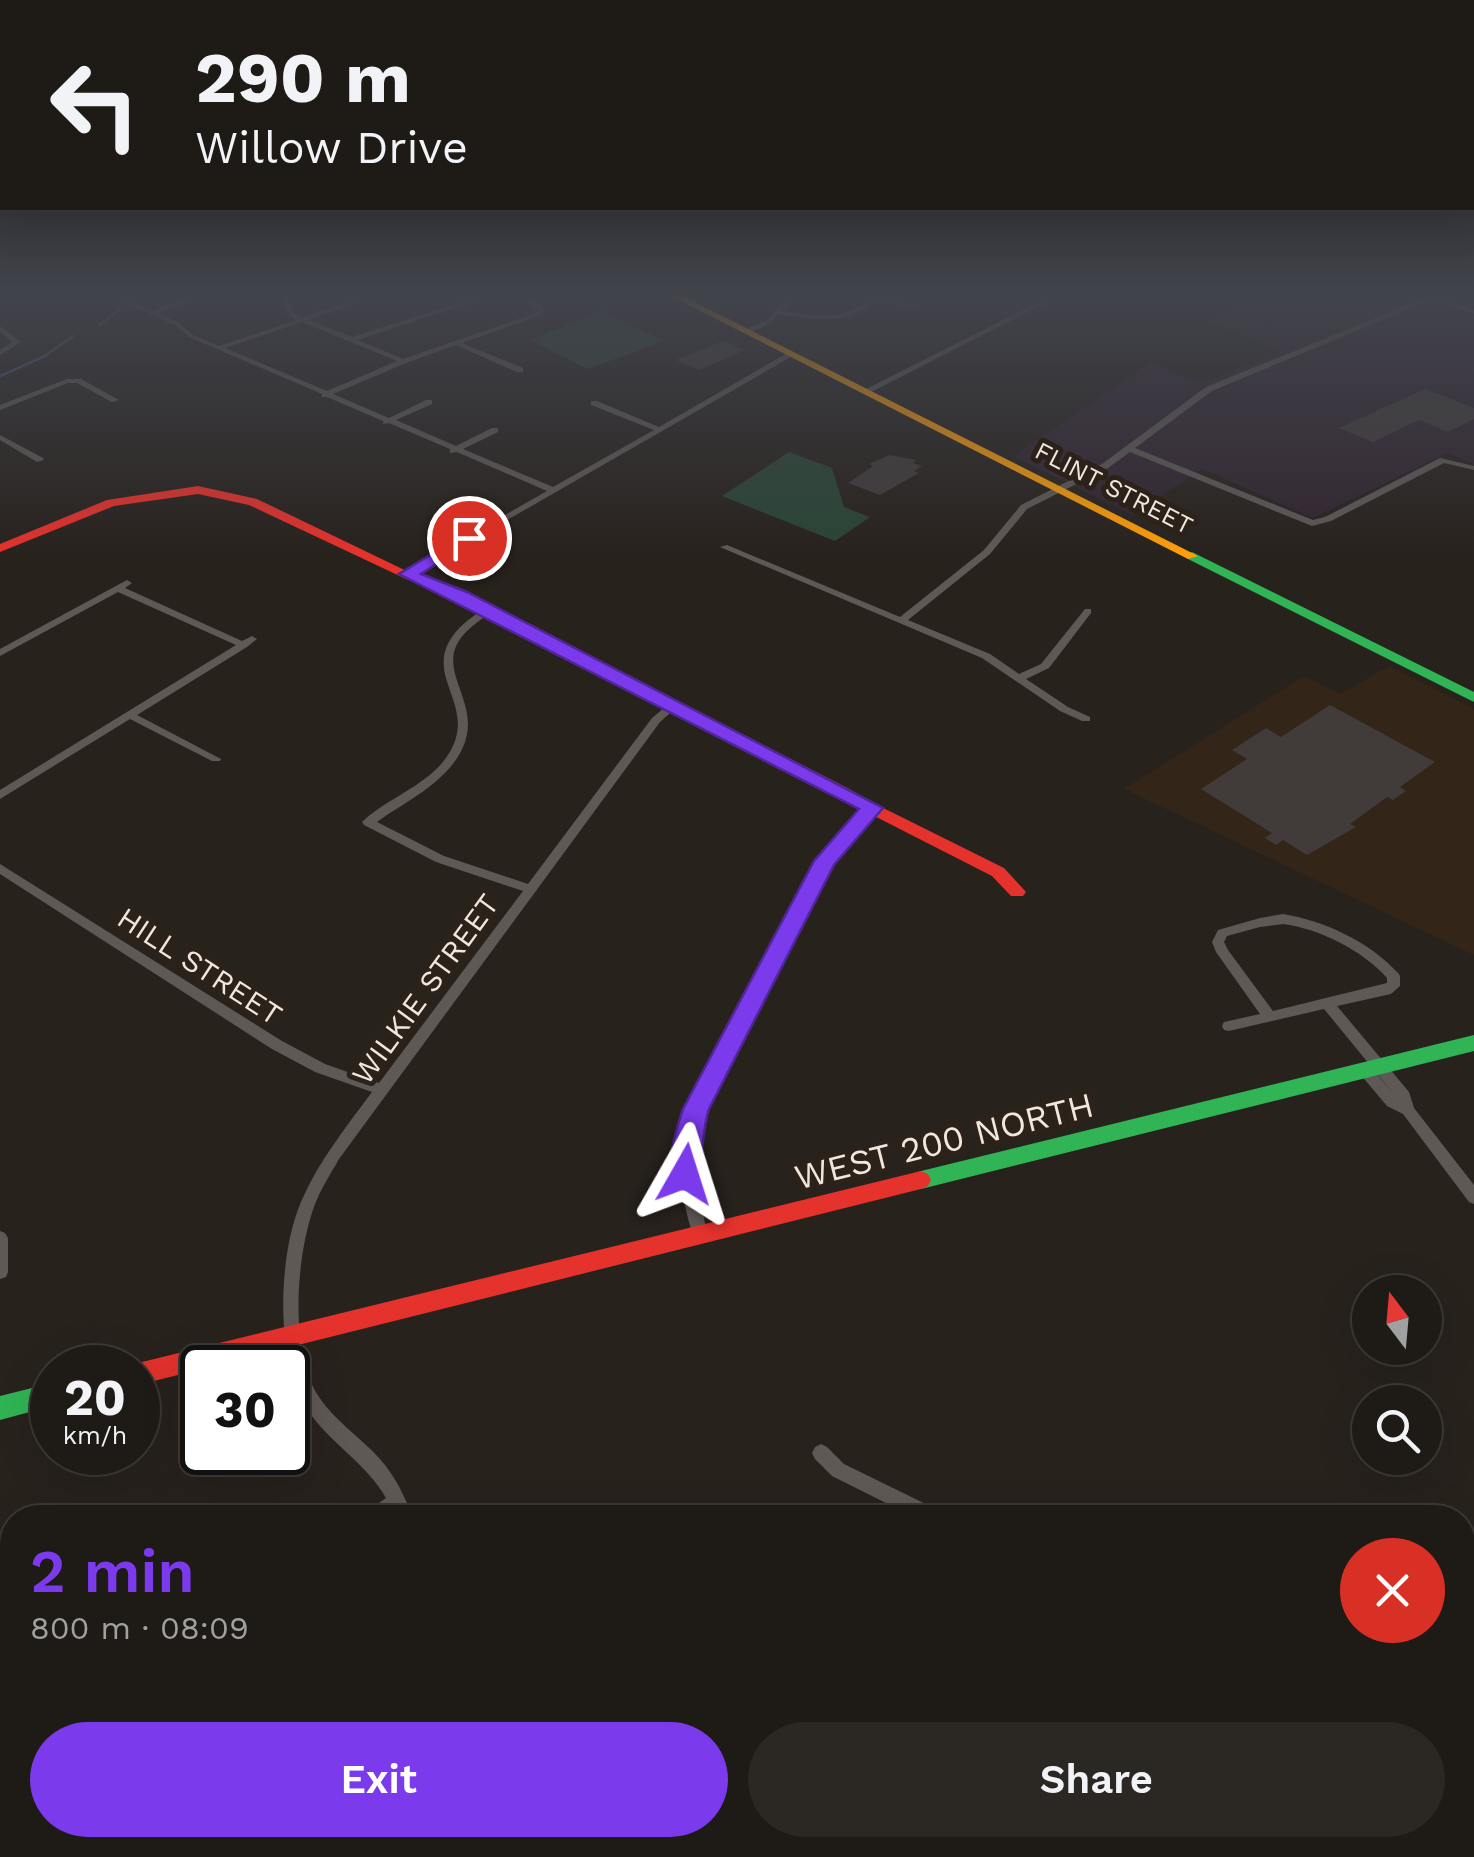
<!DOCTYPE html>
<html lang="en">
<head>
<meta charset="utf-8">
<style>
	:root { --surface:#1e1a16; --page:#2b2723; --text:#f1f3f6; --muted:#a1a1a1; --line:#3c3835; --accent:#7c3aed }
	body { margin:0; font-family:"Work Sans",sans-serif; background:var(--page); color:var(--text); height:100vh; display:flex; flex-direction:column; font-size:38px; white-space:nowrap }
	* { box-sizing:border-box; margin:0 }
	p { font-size:32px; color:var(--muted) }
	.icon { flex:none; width:55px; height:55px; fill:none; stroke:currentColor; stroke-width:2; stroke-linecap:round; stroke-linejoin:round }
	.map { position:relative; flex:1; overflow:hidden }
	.drawer { position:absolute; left:0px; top:1505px; width:1475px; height:352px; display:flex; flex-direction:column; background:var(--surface); border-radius:40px 40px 0 0; box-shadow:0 10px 40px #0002,0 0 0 2px var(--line) }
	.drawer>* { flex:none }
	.hud { position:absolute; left:0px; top:0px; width:1475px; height:210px; box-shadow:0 10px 40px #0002,0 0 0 2px var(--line); background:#1e1a16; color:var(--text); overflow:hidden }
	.needle { width:65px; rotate:344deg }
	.buttons { position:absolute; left:1352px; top:1275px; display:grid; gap:20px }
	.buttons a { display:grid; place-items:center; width:90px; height:90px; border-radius:50%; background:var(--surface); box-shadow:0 10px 40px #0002,0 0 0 2px var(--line); font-size:50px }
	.speed { position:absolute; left:30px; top:1345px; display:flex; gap:20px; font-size:50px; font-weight:700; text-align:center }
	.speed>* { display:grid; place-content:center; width:130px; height:130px; border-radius:50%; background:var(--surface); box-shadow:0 10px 40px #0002,0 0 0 2px var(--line); line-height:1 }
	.speed small { font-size:25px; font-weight:400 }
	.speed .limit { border:5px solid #111; border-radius:15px; background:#fff; color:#111 }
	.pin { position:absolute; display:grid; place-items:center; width:85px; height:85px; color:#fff; margin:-42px; border:5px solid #fff; border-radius:50%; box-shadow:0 2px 10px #0007 }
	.me { position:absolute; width:110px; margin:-55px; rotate:6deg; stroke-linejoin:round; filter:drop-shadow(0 0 8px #0008) }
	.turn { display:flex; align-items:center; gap:35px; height:210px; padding:0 30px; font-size:45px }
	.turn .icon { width:130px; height:130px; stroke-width:2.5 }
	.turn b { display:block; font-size:70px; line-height:85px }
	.round { display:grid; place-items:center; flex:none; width:105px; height:105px; border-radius:52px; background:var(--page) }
	.headline { display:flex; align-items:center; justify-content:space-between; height:170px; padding:0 30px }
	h1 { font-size:60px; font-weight:600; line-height:75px; color:var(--accent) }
	.cta { display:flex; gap:20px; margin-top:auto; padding:20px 30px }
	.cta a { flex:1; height:115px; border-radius:60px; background:var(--accent); color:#fff; font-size:40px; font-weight:600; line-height:115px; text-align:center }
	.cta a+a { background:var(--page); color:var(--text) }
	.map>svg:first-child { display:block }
	.built { fill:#332619 }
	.industrial { fill:#322530 }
	.green { fill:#2a4535 }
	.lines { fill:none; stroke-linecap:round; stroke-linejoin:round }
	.stream { stroke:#485573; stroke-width:2.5 }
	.building { fill:#413b39 }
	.street { fill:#5f5956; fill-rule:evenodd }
	.fast { fill:#30b455; fill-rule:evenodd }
	.slow { fill:#ff9f0a; fill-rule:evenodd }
	.jam { fill:#e5322d; fill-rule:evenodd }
	.route { fill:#7c3aed; stroke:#51269a; stroke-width:2.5 }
	.labels { text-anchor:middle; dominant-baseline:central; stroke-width:10; stroke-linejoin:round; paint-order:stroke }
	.far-street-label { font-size:25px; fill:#efe8e1; stroke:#2c2219 }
	.street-label { font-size:30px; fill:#efe8e1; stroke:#2c2219 }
	.near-street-label { font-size:35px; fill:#efe8e1; stroke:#2c2219 }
</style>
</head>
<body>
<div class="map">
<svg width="1474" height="1857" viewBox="0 0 1474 1857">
	<rect width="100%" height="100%" fill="#28221d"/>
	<path class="built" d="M 1389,666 L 1474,709 L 1474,955 L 1124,789 L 1304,676 L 1340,694 Z"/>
	<path class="industrial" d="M 1274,297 L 1424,297 L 1474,315 L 1474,464 L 1447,453 L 1313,518 L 1202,469 L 1132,515 L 1013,456 L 1150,363 L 1202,383 L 1280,352 L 1208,321 Z"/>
	<path class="green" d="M 601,311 L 664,341 L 588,369 L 530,340 Z
		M 789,452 L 832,468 L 844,507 L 870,517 L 835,541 L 722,496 Z"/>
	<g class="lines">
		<path class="stream" d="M 100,325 L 123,307
			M 0,376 L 45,356 L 73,336"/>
	</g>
	<path class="building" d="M 723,341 L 746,350 L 699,370 L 676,360 Z
		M 1425,389 L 1474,408 L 1474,419 L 1448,432 L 1419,420 L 1373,442 L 1339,428 Z
		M 890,455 L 916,460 L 913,463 L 922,466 L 914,471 L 919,473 L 880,495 L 848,483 L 873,466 L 869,464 Z
		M 1330,705 L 1435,762 L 1400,787 L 1406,791 L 1393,800 L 1387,797 L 1350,824 L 1356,827 L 1307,855 L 1283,840 L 1276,845 L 1265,838 L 1272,833 L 1201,789 L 1247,759 L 1232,750 L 1266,728 L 1281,737 Z"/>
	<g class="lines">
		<path class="street" d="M 113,297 L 122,297 L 152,311 L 191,297 L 198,297 L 197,299 L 158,313 L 179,323 L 193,335 L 219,346 L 296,320 L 288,315 L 281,297 L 287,297 L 294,314 L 303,317 L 362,297 L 372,297 L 309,320 L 352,337 L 477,297 L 487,297 L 358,340 L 403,359 L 536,313 L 538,310 L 521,297 L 529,297 L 544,308 L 541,315 L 462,343 L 523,368 L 523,372 L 517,372 L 456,345 L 406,363 L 333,394 L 389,418 L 426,400 L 432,400 L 432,404 L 396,420 L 456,446 L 492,428 L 498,428 L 498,432 L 463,449 L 553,487 L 654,430 L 591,405 L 591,401 L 597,401 L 659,427 L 789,352 L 796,354 L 408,577 L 405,576 L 405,572 L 547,491 L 457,452 L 450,453 L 450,449 L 389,423 L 383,424 L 383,421 L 327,397 L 322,397 L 322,394 L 189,337 L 175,325 ZM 302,322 L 397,361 L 327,391 L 225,348 Z
			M 692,297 L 702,297 L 686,303 L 683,301 Z
			M 786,297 L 793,297 L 782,311 C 817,317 843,322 873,297 L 918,305 L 915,307 L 876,301 C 847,326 814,320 779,314 C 770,324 757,332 745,332 L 745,330 L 767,320 Z
			M 1049,297 L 1057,297 L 869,393 L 862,391 Z
			M 1427,297 L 1439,297 L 1474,310 L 1474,314 L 1433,299 L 1212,391 L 1135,448 L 1313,520 L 1325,517 L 1440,458 L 1474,466 L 1474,470 L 1444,463 L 1331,521 L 1312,526 L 1130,452 L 1108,468 L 1027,509 L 990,554 L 908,620 L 990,654 L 1019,674 L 1041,664 L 1085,609 L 1091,609 L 1091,613 L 1049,668 L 1026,679 L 1068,707 L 1090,717 L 1090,721 L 1082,721 L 1060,711 L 982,658 L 720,547 L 727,545 L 900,617 L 984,550 L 1021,505 L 1102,464 L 1206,387 Z
			M 0,326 L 21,342 L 0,355 L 0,350 L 12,342 L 0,331 Z
			M 67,379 L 81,379 L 119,400 L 112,402 L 77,383 L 68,383 L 0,410 L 0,405 Z
			M 0,435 L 43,458 L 44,460 L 37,462 L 0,440 Z
			M 127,580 L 132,583 L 125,588 L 242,641 L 252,636 L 257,639 L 247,647 L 137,715 L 221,759 L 220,761 L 212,761 L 130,719 L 0,799 L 0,790 L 236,645 L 118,592 L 0,656 L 0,649 Z
			M 488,607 L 491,608 L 491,612 C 483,618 474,624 467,631 C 429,668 484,700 463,747 C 448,782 406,801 377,822 L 444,856 L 528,884 L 652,718 L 670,703 L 678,703 L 679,705 L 660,722 L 339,1159 C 330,1175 320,1190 314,1207 C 296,1256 289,1353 319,1397 C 335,1421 360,1437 379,1458 C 396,1477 404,1495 413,1518 L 395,1518 L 393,1514 L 388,1518 L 363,1518 L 366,1512 L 386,1498 C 366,1463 331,1444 309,1412 C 274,1363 278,1255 301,1202 C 318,1162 346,1127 372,1092 L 315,1072 L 272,1049 L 0,874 L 0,864 L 282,1041 L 325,1064 L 379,1083 L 523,891 L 436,862 L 364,825 L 362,822 C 389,796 434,784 452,748 C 474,704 425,676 452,637 C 461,624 475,614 488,607 Z
			M 873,804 L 877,805 L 879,808 L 877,811 L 830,863 L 703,1109 C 691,1153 697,1192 708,1235 L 705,1240 L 700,1242 L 695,1240 C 679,1198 677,1152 689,1109 L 819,861 L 869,805 Z
			M 1283,914 C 1325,921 1370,942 1399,974 L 1400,977 L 1400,986 L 1391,994 L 1337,1006 L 1409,1092 L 1414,1108 L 1474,1185 L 1474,1204 L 1469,1202 L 1403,1114 L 1387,1106 L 1360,1074 L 1358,1070 L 1360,1066 L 1365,1064 L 1370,1066 L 1397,1098 L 1324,1009 L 1229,1031 L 1224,1030 L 1222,1026 L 1224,1022 L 1260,1014 L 1216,952 L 1212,942 L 1218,930 L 1260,918 ZM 1283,924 C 1320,929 1362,950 1387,978 L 1387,983 L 1273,1011 L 1228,950 L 1224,942 L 1227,936 L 1260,927 Z
			M 0,1231 L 5,1233 L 8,1238 L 8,1272 L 6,1277 L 0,1279 Z
			M 821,1444 L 827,1447 L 844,1464 L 942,1512 L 945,1518 L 916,1518 L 832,1476 L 815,1459 L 812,1453 L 815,1447 Z
			M 1462,1588 L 1474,1593 L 1474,1613 L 1462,1608 Z
			M 71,1845 L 96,1845 L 89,1857 L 64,1857 Z
			M 672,1845 L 699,1845 L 704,1850 L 708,1857 L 681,1857 L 676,1852 Z
			M 1005,1845 L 1027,1845 L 1022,1857 L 1000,1857 Z"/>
		<path class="fast" d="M 1192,552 L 1474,692 L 1474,702 L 1188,559 L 1186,556 Z
			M 1474,1035 L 1474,1051 L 921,1189 L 914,1186 L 911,1180 L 914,1174 L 921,1171 Z
			M 52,1383 L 52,1406 L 0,1420 L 0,1396 Z"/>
		<path class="slow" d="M 673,297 L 685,297 L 1198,556 L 1188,559 Z
			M 409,571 L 466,593 L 851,790 L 853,794 L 845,799 L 839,798 L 456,599 L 404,578 L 404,572 Z"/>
		<path class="jam" d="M 198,486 L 257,499 L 415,575 L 409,579 L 404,578 L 249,505 L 198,494 L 114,506 L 0,552 L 0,544 L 107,500 Z
			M 845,789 L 1004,868 L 1026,892 L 1023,896 L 1011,896 L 992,876 L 839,798 L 837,794 L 839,790 Z
			M 921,1171 L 928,1174 L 931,1180 L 928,1186 L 921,1189 L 138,1385 L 138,1368 L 129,1368 L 138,1363 Z"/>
	</g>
	<linearGradient id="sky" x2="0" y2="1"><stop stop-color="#161310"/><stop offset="0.53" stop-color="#42444c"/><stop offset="1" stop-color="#42444c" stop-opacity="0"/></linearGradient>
	<rect width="1474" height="557" fill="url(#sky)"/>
	<path class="route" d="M 463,535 L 477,538 L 421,574 L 467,592 L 883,808 L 834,865 L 709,1109 C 701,1132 704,1163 695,1182 L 676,1182 C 665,1160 676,1131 683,1109 L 814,861 L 859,809 L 399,574 Z"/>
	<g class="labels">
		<g class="far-street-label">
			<text transform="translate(1114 488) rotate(27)">FLINT STREET</text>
		</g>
		<g class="street-label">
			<text transform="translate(200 966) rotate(33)">HILL STREET</text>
			<text transform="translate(425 989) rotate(-54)">WILKIE STREET</text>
		</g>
		<g class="near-street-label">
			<text transform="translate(944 1141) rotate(-14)">WEST 200 NORTH</text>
		</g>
	</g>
</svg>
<div class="buttons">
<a><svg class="needle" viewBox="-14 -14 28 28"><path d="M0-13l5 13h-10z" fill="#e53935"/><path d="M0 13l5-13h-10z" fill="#a1a1a1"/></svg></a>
<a><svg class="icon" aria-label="search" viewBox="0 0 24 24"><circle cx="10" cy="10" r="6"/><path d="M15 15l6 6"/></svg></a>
</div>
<div class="speed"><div>20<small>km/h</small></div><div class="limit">30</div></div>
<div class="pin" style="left:469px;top:538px;background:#d93025"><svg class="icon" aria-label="arrive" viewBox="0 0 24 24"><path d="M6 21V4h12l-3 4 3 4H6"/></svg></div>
<svg class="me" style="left:685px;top:1174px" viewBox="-20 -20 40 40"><path d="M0-17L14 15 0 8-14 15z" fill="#7c3aed" stroke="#fff" stroke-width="4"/></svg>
<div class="hud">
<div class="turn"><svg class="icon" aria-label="left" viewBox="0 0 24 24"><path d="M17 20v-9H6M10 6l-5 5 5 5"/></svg><div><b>290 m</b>Willow Drive</div></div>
</div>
<section class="drawer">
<div class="headline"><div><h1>2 min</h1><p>800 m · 08:09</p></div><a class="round" style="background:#d93025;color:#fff"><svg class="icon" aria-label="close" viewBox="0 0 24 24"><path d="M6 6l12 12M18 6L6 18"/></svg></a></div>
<div class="cta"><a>Exit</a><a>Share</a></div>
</section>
</div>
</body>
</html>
